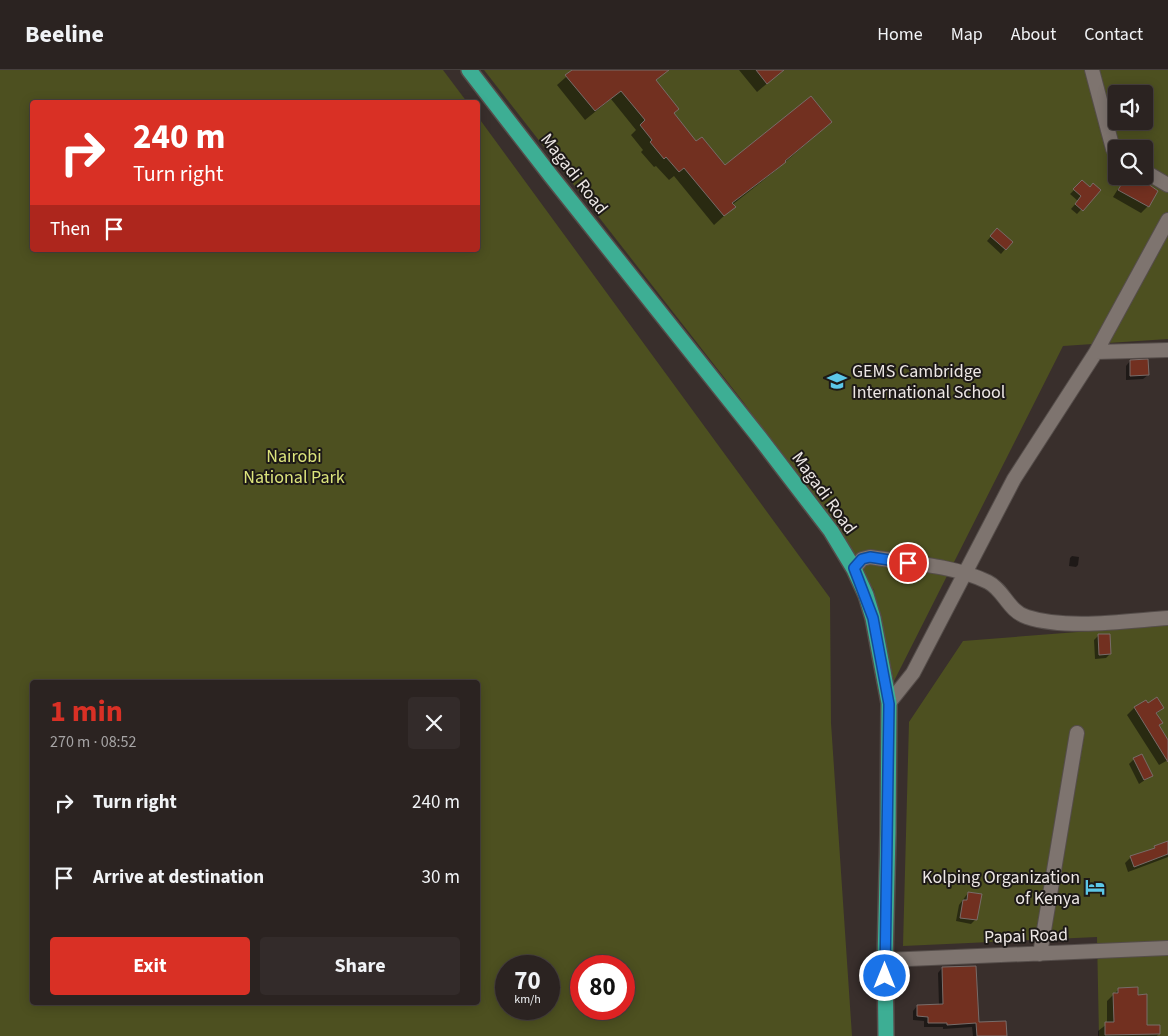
<!DOCTYPE html>
<html lang="en">
<head>
<meta charset="utf-8">
<style>
	:root { --surface:#2b2321; --page:#332b2a; --text:#f1f3f6; --muted:#a6a4a5; --line:#47403f; --accent:#d93025 }
	body { margin:0; font-family:"Source Sans 3",sans-serif; background:var(--page); color:var(--text); height:100vh; display:flex; flex-direction:column; font-size:19px; white-space:nowrap }
	* { box-sizing:border-box; margin:0 }
	p { font-size:16px; color:var(--muted) }
	.icon { flex:none; width:28px; height:28px; fill:none; stroke:currentColor; stroke-width:2; stroke-linecap:round; stroke-linejoin:round }
	.map { position:relative; flex:1; overflow:hidden }
	.panel { position:absolute; left:30px; top:610px; width:450px; height:325px; display:flex; flex-direction:column; background:var(--surface); border-radius:5px; box-shadow:0 2px 12px #0003,0 0 0 1px var(--line) }
	.panel>* { flex:none }
	.top-card { position:absolute; left:30px; top:30px; width:450px; height:152px; border-radius:5px; box-shadow:0 2px 12px #0003,0 0 0 1px var(--line); background:#d93025; color:#fff; overflow:hidden }
	.buttons { position:absolute; left:1108px; top:15px; display:grid; gap:10px }
	.buttons a { display:grid; place-items:center; width:45px; height:45px; border-radius:5px; background:var(--surface); box-shadow:0 2px 12px #0003,0 0 0 1px var(--line); font-size:25px }
	.speed { position:absolute; left:495px; top:885px; display:flex; gap:10px; font-size:25px; font-weight:700; text-align:center }
	.speed>* { display:grid; place-content:center; width:65px; height:65px; border-radius:50%; background:var(--surface); box-shadow:0 2px 12px #0003,0 0 0 1px var(--line); line-height:1 }
	.speed small { font-size:12px; font-weight:400 }
	.speed .limit { border:8px solid #d22; background:#fff; color:#111 }
	.pin { position:absolute; display:grid; place-items:center; width:42px; height:42px; color:#fff; margin:-21px; border:2px solid #fff; border-radius:50%; box-shadow:0 1px 5px #0007 }
	.me { position:absolute; width:55px; margin:-28px; rotate:0deg; stroke-linejoin:round; filter:drop-shadow(0 0 4px #0008) }
	.turn { display:flex; align-items:center; gap:18px; height:105px; padding:0 20px; font-size:22px }
	.turn .icon { width:65px; height:65px; stroke-width:2.5 }
	.turn b { display:block; font-size:35px; line-height:42px }
	.then { display:flex; align-items:center; height:48px; padding:0 20px; background:#0003; gap:10px; font-size:19px }
	.round { display:grid; place-items:center; flex:none; width:52px; height:52px; border-radius:5px; background:var(--page) }
	.overview { display:flex; align-items:center; justify-content:space-between; height:85px; padding:0 20px }
	h1 { font-size:30px; font-weight:700; line-height:38px; color:var(--accent) }
	.action { display:flex; gap:10px; margin-top:auto; padding:10px 20px }
	.action a { flex:1; height:58px; border-radius:5px; background:var(--accent); color:#fff; font-size:20px; font-weight:700; line-height:58px; text-align:center }
	.action a+a { background:var(--page); color:var(--text) }
	ul { padding:0; list-style:none }
	li { display:flex; align-items:center; gap:15px; height:75px; padding:0 20px }
	li div { flex:1 }
	li b { display:block; font-size:19px }
	li em { font-style:normal }
	header { display:flex; align-items:center; gap:30px; box-sizing:border-box; height:70px; padding:0 25px; background:var(--surface); border-bottom:1px solid var(--line) }
	header strong { font-size:24px }
	nav { display:flex; gap:28px; margin-inline-start:auto; font-size:18px }
	.map>svg:first-child { display:block }
	.green { fill:#4d5020; fill-rule:evenodd }
	.shadow { fill:#0007 }
	.building { fill:#723020; stroke:#786c69 }
	.lines { fill:none; stroke-linecap:round; stroke-linejoin:round }
	.minor-casing { stroke:#554d4a; stroke-width:16 }
	.highway-casing { stroke:#554d4a; stroke-width:18 }
	.minor { stroke:#7e746f; stroke-width:14 }
	.highway { stroke:#3dae94; stroke-width:15 }
	.route-casing { stroke:#114b97; stroke-width:12 }
	.route { stroke:#1a73e8; stroke-width:9 }
	.labels { text-anchor:middle; dominant-baseline:central; stroke-width:4; stroke-linejoin:round; paint-order:stroke }
	.street-label { font-size:18px; fill:#ede7e5; stroke:#1d1917 }
	.poi-label { font-size:18px; fill:#ede7e5; stroke:#1d1917; text-anchor:start }
	.park-label { font-size:18px; fill:#dce47c; stroke:#1d1917 }
</style>
</head>
<body>
<header>
<strong>Beeline</strong>
<nav><a>Home</a><a>Map</a><a>About</a><a>Contact</a></nav>
</header>
<div class="map">
<svg width="1168" height="966" viewBox="0 0 1168 966">
	<rect width="100%" height="100%" fill="#392f2c"/>
	<path class="green" d="M 0,0 L 443,0 L 467,32 L 32,32 L 32,180 L 478,180 L 478,47 L 830,528 L 831,653 L 852,966 L 0,966 ZM 478,612 L 478,932 L 32,932 L 32,612 ZM 506,896 L 549,896 L 549,939 L 506,939 ZM 581,896 L 624,896 L 624,939 L 581,939 Z
		M 484,0 L 1168,0 L 1168,269 L 1063,276 L 894,611 L 874,520 L 744,333 ZM 1116,24 L 1144,24 L 1144,51 L 1116,51 ZM 1116,79 L 1144,79 L 1144,106 L 1116,106 Z
		M 1168,555 L 1168,966 L 1099,966 L 1097,867 L 903,876 L 909,652 L 963,571 Z"/>
	<path class="shadow" d="M 574,0 L 662,0 L 664,2 L 655,11 L 672,44 L 696,73 L 725,96 L 831,52 L 775,101 L 732,135 L 734,137 L 714,155 L 674,106 L 669,110 L 656,96 L 654,97 L 641,82 L 643,80 L 631,65 L 636,60 L 611,29 L 585,50 L 557,15 Z
		M 739,0 L 783,0 L 757,22 Z
		M 1126,106 L 1134,106 L 1148,136 L 1141,143 L 1113,127 Z
		M 1082,112 L 1090,119 L 1099,120 L 1077,144 L 1071,139 L 1078,131 L 1070,124 Z
		M 993,164 L 1011,172 L 1001,184 L 987,171 Z
		M 1130,291 L 1148,305 L 1143,309 L 1126,310 L 1126,296 Z
		M 1072,486 L 1079,487 L 1078,495 L 1076,497 L 1069,496 L 1070,488 Z
		M 1098,566 L 1110,584 L 1106,588 L 1095,589 L 1094,570 Z
		M 1145,632 L 1147,635 L 1163,638 L 1156,644 L 1161,653 L 1158,656 L 1168,672 L 1168,690 L 1159,695 L 1127,645 L 1134,638 Z
		M 1134,689 L 1151,706 L 1139,714 L 1129,694 Z
		M 1168,772 L 1168,787 L 1128,802 L 1125,793 L 1131,787 L 1152,780 L 1155,777 Z
		M 968,823 L 975,850 L 971,854 L 956,851 L 959,835 Z
		M 942,898 L 977,953 L 1006,966 L 973,966 L 972,957 L 943,959 L 943,957 L 924,957 L 924,951 L 913,950 L 913,941 L 917,936 L 939,935 L 938,903 Z
		M 1119,919 L 1137,926 L 1146,956 L 1159,963 L 1157,966 L 1098,966 L 1098,961 L 1107,954 L 1107,931 Z"/>
	<path class="building" d="M 572,0 L 669,0 L 656,10 L 679,39 L 674,43 L 696,71 L 702,67 L 725,95 L 811,26 L 832,52 L 785,91 L 786,92 L 777,99 L 732,133 L 736,137 L 724,146 L 684,98 L 679,102 L 666,87 L 664,89 L 650,72 L 652,70 L 640,55 L 645,50 L 621,21 L 595,41 L 565,5 Z
		M 756,0 L 784,0 L 767,14 Z
		M 1126,106 L 1137,106 L 1158,121 L 1149,137 L 1118,120 Z
		M 1082,110 L 1090,117 L 1093,113 L 1101,120 L 1083,141 L 1075,134 L 1081,126 L 1073,119 Z
		M 997,158 L 1013,172 L 1006,180 L 990,166 Z
		M 1148,289 L 1149,305 L 1130,306 L 1130,290 Z
		M 1098,564 L 1110,564 L 1111,584 L 1099,585 Z
		M 1157,627 L 1164,638 L 1156,643 L 1163,653 L 1159,655 L 1168,670 L 1168,692 L 1134,637 L 1146,630 L 1148,633 Z
		M 1142,684 L 1153,706 L 1144,710 L 1133,688 Z
		M 1168,771 L 1168,784 L 1134,797 L 1130,786 L 1155,778 L 1154,776 Z
		M 968,822 L 982,824 L 977,850 L 960,848 L 963,830 L 967,830 Z
		M 976,896 L 979,952 L 1006,951 L 1007,966 L 977,966 L 976,953 L 947,955 L 947,953 L 928,953 L 928,947 L 917,946 L 917,935 L 943,934 L 942,897 Z
		M 1138,917 L 1138,925 L 1147,924 L 1147,955 L 1160,955 L 1160,964 L 1105,965 L 1105,952 L 1114,952 L 1113,923 L 1118,923 L 1118,918 Z"/>
	<g class="lines">
		<defs>
			<path id="minor" d="M 1092,0 L 1113,79 L 1116,84
				M 1144,101 L 1168,115
				M 1096,282 L 1168,280
				M 854,499 L 862,489 L 870,487 C 908,493 953,495 988,512 C 1004,520 1008,541 1027,547 C 1067,560 1126,551 1168,548
				M 889,633 L 913,603 L 1014,409 L 1096,282 L 1168,150
				M 1040,884 L 1077,663
				M 885,890 L 1168,878"/>
			<path id="highway" d="M 469,0 L 551,106 L 759,367 L 831,461 L 854,499 L 866,525 L 873,548 L 889,633 L 888,763 L 885,890 L 886,966"/>
		</defs>
		<use href="#minor" class="minor-casing"/>
		<use href="#highway" class="highway-casing"/>
		<use href="#minor" class="minor"/>
		<use href="#highway" class="highway"/>
	</g>
	<g class="lines">
		<defs>
			<path id="route" d="M 885,906 L 889,634 L 873,548 L 854,498 L 862,489 L 870,487 L 908,493"/>
		</defs>
		<use href="#route" class="route-casing"/>
		<use href="#route" class="route"/>
	</g>
	<defs>
		<symbol id="school-bare" viewBox="-9 -9 18 18"><path d="M0-5L7-2L0 1L-7-2ZM-4 1L0 2.5L4 1V4Q0 6-4 4Z" fill="#5cc7e8" stroke="#1d1917" stroke-width="2.5" paint-order="stroke"/></symbol>
		<symbol id="hotel-bare" viewBox="-9 -9 18 18"><path d="M-6-4.5h1.5V1H6V5H4.5V3h-9V5H-6ZM-4 0a1.8 1.8 0 1 1 3.6 0ZM.5 0V-2.5h3Q6-2.5 6 0Z" fill="#5cc7e8" stroke="#1d1917" stroke-width="2.5" paint-order="stroke"/></symbol>
	</defs>
	<g fill-rule="evenodd">
		<use href="#school-bare" x="823" y="297" width="28" height="28"/>
		<use href="#hotel-bare" x="1081" y="803" width="28" height="28"/>
	</g>
	<g class="labels">
		<g class="street-label">
			<text transform="translate(574 104) rotate(52)">Magadi Road</text>
			<text transform="translate(824 423) rotate(54)">Magadi Road</text>
			<text transform="translate(1026 866) rotate(-2)">Papai Road</text>
		</g>
		<g class="poi-label">
			<text x="852" y="301">GEMS Cambridge<tspan x="852" dy="21">International School</tspan></text>
			<text x="1080" y="807" text-anchor="end">Kolping Organization<tspan x="1080" dy="21">of Kenya</tspan></text>
		</g>
		<g class="park-label">
			<text x="294" y="386">Nairobi<tspan x="294" dy="21">National Park</tspan></text>
		</g>
	</g>
</svg>
<div class="buttons">
<a><svg class="icon" aria-label="sound" viewBox="0 0 24 24"><path d="M4 9h4l5-4v14l-5-4H4zM17 9q2 3 0 6"/></svg></a>
<a><svg class="icon" aria-label="search" viewBox="0 0 24 24"><circle cx="10" cy="10" r="6"/><path d="M15 15l6 6"/></svg></a>
</div>
<div class="speed"><div>70<small>km/h</small></div><div class="limit">80</div></div>
<div class="pin" style="left:908px;top:493px;background:#d93025"><svg class="icon" aria-label="arrive" viewBox="0 0 24 24"><path d="M6 21V4h12l-3 4 3 4H6"/></svg></div>
<svg class="me" style="left:885px;top:906px" viewBox="-20 -20 40 40"><circle r="17" fill="#1a73e8" stroke="#fff" stroke-width="3"/><path d="M0-11L8 9 0 5-8 9z" fill="#fff"/></svg>
<div class="top-card">
<div class="turn"><svg class="icon" aria-label="right" viewBox="0 0 24 24"><path d="M7 20v-9h11M14 6l5 5-5 5"/></svg><div><b>240 m</b>Turn right</div></div>
<div class="then">Then<svg class="icon" aria-label="arrive" viewBox="0 0 24 24"><path d="M6 21V4h12l-3 4 3 4H6"/></svg></div>
</div>
<section class="panel">
<div class="overview"><div><h1>1 min</h1><p>270 m · 08:52</p></div><a class="round"><svg class="icon" aria-label="close" viewBox="0 0 24 24"><path d="M6 6l12 12M18 6L6 18"/></svg></a></div>
<ul>
<li><svg class="icon" aria-label="right" viewBox="0 0 24 24"><path d="M7 20v-9h11M14 6l5 5-5 5"/></svg><div><b>Turn right</b></div><em>240 m</em></li>
<li><svg class="icon" aria-label="arrive" viewBox="0 0 24 24"><path d="M6 21V4h12l-3 4 3 4H6"/></svg><div><b>Arrive at destination</b></div><em>30 m</em></li>
</ul>
<div class="action"><a>Exit</a><a>Share</a></div>
</section>
</div>
</body>
</html>
